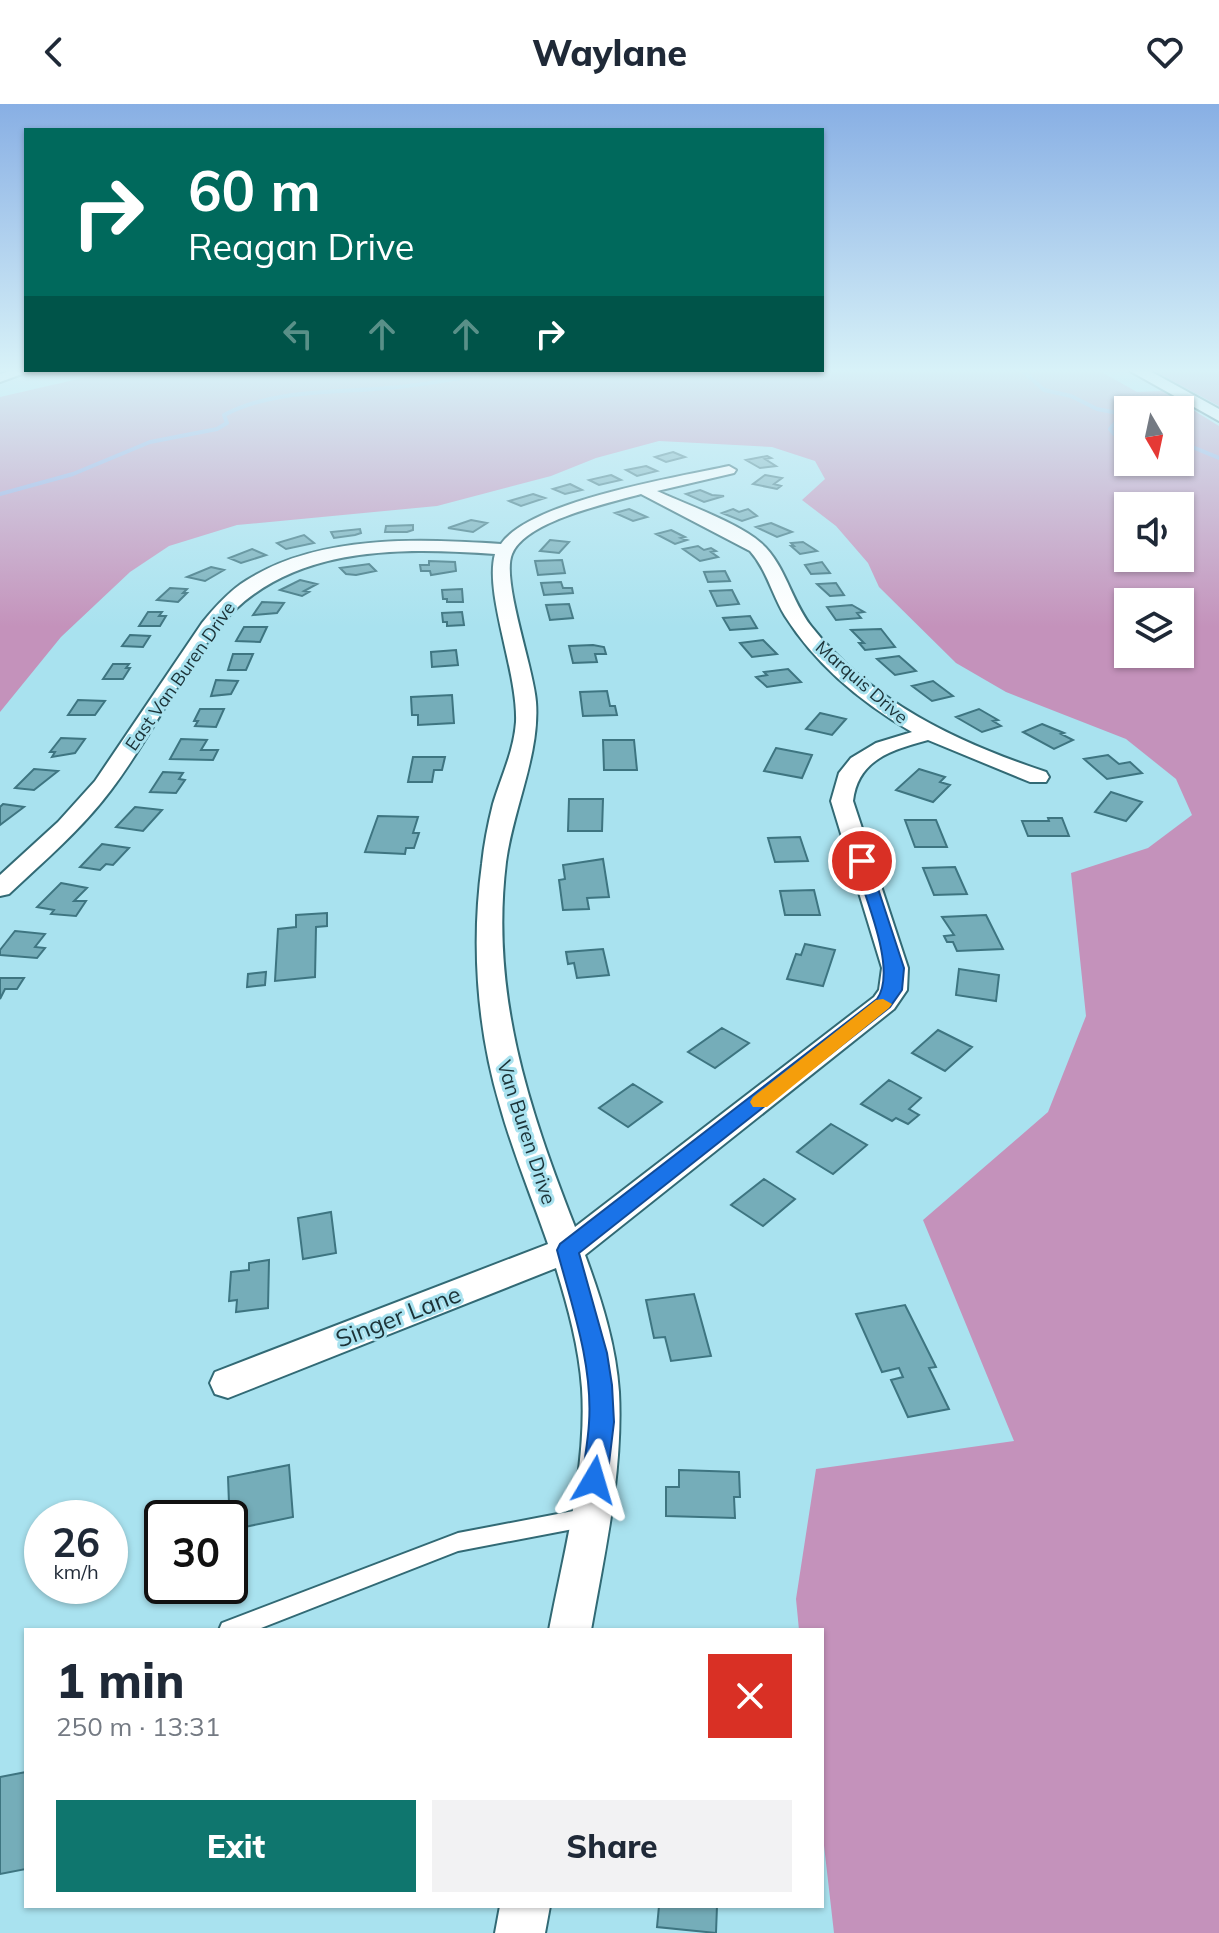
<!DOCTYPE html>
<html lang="en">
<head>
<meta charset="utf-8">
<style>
	:root { --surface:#fff; --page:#f2f2f3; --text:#1f2937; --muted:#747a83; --accent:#0f766e }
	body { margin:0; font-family:Mulish,sans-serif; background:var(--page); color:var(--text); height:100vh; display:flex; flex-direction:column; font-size:30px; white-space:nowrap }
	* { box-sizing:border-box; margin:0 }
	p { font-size:26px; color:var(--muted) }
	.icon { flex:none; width:44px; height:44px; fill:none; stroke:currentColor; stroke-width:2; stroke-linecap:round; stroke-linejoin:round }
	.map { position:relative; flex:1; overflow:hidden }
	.panel { position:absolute; left:24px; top:1524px; width:800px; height:280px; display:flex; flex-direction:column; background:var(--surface); border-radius:0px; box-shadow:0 2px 6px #0004 }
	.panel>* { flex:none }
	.banner { position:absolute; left:24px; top:24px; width:800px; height:244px; border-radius:0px; box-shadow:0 2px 6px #0004; background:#00695c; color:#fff; overflow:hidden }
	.needle { width:52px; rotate:171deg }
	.tools { position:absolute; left:1114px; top:292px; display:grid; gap:16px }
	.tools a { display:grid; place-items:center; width:80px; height:80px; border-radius:0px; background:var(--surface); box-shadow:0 2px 6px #0004; font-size:40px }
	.speed { position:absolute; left:24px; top:1396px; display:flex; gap:16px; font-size:40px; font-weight:700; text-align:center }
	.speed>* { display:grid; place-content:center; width:104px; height:104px; border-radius:50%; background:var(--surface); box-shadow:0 2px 6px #0004; line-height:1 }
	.speed small { font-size:20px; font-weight:400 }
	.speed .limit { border:4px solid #111; border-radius:12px; background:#fff; color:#111 }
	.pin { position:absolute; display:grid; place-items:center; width:68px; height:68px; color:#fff; margin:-34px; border:4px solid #fff; border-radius:50%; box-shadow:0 2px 8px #0007 }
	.me { position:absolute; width:88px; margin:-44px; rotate:7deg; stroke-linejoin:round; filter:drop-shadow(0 0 6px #0008) }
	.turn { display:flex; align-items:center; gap:28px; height:168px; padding:0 32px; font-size:36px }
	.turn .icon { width:104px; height:104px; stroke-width:2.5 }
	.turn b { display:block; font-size:56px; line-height:68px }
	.lanes { display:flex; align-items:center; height:76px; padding:0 32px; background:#0003; justify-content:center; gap:40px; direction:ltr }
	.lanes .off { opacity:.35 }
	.round { display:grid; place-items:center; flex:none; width:84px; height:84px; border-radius:0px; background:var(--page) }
	.head { display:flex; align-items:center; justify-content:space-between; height:136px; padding:0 32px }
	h1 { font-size:48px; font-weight:800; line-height:60px }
	.primary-button { display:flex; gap:16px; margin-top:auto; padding:16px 32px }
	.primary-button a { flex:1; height:92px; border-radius:0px; background:var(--accent); color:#fff; font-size:32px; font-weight:800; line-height:92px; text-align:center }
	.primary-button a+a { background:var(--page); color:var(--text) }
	header { display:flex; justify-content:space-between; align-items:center; height:104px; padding:0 32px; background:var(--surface); font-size:36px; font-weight:800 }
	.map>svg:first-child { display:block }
	.forest { fill:#c492bb; fill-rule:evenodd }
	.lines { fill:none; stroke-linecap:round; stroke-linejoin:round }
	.stream { stroke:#99a7df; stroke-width:4 }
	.building { fill:#75adb9; stroke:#3e7581; stroke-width:2 }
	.service-casing { stroke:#326a75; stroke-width:4 }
	.minor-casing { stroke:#326a75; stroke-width:4 }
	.tertiary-casing { stroke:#326a75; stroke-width:4 }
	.service { fill:#fff; fill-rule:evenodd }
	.minor { fill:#fff; fill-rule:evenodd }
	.tertiary { fill:#fff; fill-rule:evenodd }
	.route { fill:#1a73e8; stroke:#114b97; stroke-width:2 }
	.slow { fill:#f59e0b }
	.labels { text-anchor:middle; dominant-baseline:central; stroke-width:6; stroke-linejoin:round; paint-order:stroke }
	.far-street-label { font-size:18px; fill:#1b3237; stroke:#a9e2ef }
	.street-label { font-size:20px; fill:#1b3237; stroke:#a9e2ef }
	.near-street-label { font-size:24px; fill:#1b3237; stroke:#a9e2ef }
</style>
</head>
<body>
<header><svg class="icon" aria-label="back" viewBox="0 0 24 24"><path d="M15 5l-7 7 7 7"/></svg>Waylane<svg class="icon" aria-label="heart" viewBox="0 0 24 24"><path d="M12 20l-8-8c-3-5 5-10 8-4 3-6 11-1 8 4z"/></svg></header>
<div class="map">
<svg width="1219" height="1829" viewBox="0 0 1219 1829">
	<rect width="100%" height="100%" fill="#a9e2ef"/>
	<path class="forest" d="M 113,267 L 1100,267 L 1137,288 L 1162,287 L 1219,322 L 1219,1829 L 834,1829 L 822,1724 L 822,1526 L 799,1526 L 796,1495 L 816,1365 L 1014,1337 L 923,1116 L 1048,1008 L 1086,912 L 1071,769 L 1148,744 L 1192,711 L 1176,675 L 1126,635 L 1006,588 L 956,559 L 879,483 L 868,459 L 836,422 L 802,396 L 825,375 L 815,357 L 772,343 L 659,337 L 596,354 L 551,372 L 437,402 L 237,421 L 169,442 L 130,468 L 61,533 L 0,608 L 0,293 ZM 1128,306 L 1180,306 L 1180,358 L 1128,358 ZM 1128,402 L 1180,402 L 1180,454 L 1128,454 ZM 1128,498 L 1180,498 L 1180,550 L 1128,550 Z
		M 1154,267 L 1219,267 L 1219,302 Z"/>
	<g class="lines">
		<path class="stream" d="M 1023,267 L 1044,286 L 1071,292 L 1097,305 L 1128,311
			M 1128,315 L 1115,319 L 1110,325 L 1114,330 L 1128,332
			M 1180,338 L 1219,354
			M 0,390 L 73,370 L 150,338 L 217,325 L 227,319 L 224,311 C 273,285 335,289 388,284 C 426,281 462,274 499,267"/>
	</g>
	<path class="building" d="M 673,348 L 685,353 L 666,358 L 655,353 Z
		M 767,352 L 771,354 L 765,355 L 776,362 L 760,364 L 746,356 Z
		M 646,362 L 657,367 L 637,372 L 626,366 Z
		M 611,371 L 621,376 L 599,381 L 589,376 Z
		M 765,371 L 782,374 L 774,380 L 781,382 L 777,385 L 753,380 Z
		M 570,380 L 582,386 L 565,390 L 553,385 Z
		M 700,386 L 712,391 L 724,392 L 704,398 L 686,390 Z
		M 533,390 L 545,394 L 521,402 L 509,397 Z
		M 629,405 L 647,413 L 633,417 L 615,409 Z
		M 733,405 L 739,408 L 748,405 L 757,412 L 742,417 L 722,409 Z
		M 471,416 L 487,419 L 473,428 L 448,424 Z
		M 771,419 L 792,428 L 777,433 L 756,423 Z
		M 413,421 L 413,426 L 407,428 L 385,428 L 386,422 Z
		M 360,425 L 361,429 L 355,431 L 334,434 L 331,428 Z
		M 671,426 L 685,433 L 681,434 L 687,436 L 675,440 L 656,430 Z
		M 304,431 L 314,439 L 286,445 L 277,439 Z
		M 550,436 L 569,438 L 559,449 L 540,447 Z
		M 803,438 L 817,447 L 800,450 L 791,442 L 794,442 L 791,439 Z
		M 698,442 L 704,446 L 711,444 L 716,447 L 711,448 L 718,453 L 700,457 L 683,445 Z
		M 252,445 L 266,451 L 241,459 L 229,454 Z
		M 562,456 L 565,469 L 538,471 L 535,457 Z
		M 429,457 L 455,458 L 456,467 L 431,471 L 430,467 L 421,467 L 420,461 L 429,461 Z
		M 822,458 L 830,469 L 811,470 L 805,461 Z
		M 369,460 L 376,467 L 356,471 L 346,470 L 340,464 Z
		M 211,463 L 224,466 L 205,477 L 187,473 Z
		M 725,467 L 730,477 L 708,478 L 704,468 Z
		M 300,476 L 317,480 L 304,487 L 309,488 L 302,492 L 280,486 Z
		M 561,478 L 563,484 L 572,484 L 573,489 L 544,491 L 541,479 Z
		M 836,479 L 844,491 L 830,492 L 817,480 Z
		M 170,484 L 187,485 L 183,489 L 187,489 L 178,498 L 157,496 Z
		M 462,485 L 463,498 L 447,498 L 447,495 L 443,495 L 442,486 Z
		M 732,486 L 739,500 L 717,502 L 710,487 Z
		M 262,498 L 284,499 L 277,509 L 253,511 Z
		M 569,500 L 573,514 L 550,516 L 546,501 Z
		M 852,501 L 864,508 L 857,509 L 861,514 L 836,516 L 827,503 Z
		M 148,508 L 162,508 L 159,512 L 166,512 L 160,522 L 139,522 Z
		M 462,508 L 464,521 L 447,522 L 447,518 L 443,518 L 442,509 Z
		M 750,512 L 757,524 L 730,526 L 723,514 Z
		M 244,523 L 267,523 L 260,538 L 236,537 Z
		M 881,525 L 895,543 L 865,546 L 859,539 L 864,539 L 851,526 Z
		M 130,531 L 150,532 L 143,543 L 122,542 Z
		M 763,536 L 777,550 L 752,553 L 740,539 Z
		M 593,541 L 604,543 L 606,550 L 595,550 L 597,558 L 573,559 L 569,542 Z
		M 456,546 L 458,561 L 432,563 L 431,548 Z
		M 233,550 L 253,550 L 246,566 L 228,566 Z
		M 899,552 L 907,559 L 916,567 L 895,571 L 877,555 Z
		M 113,560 L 129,560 L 126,564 L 130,564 L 123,575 L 103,575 Z
		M 788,565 L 801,578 L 767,583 L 756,573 L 767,571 L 764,568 Z
		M 216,576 L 238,577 L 231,590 L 211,592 Z
		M 933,577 L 953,592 L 932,597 L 912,582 Z
		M 607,587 L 610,602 L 615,602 L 617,611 L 583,612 L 580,588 Z
		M 452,591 L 454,619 L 418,621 L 418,611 L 412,611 L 411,593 Z
		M 78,596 L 105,597 L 95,611 L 68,611 Z
		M 200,605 L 224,605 L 216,623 L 195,622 L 198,617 L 194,617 Z
		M 979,605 L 998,616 L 993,617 L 1001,622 L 982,628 L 956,613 Z
		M 820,609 L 846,615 L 832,631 L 806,625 Z
		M 1042,620 L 1064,629 L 1061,630 L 1073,636 L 1054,645 L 1023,628 Z
		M 61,634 L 85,635 L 75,649 L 52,653 L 55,648 L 50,648 Z
		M 181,635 L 207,636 L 201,646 L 218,646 L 213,656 L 170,655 Z
		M 603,636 L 634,636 L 637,666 L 604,666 Z
		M 776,644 L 812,651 L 802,674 L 764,667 Z
		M 1108,651 L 1119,660 L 1130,658 L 1142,669 L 1107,675 L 1084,655 Z
		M 413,653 L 445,653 L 442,666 L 434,666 L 432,678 L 408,678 Z
		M 34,665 L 58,667 L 34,686 L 15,684 Z
		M 919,665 L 945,673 L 940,678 L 950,681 L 933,698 L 896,686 Z
		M 163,668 L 183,669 L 179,675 L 185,676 L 176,689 L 150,688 Z
		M 1111,688 L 1142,698 L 1126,717 L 1095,708 Z
		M 569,695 L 603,695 L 602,727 L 568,727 Z
		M 3,700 L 24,703 L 0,721 L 0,703 Z
		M 135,703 L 162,706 L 143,727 L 116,723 Z
		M 378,712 L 418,713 L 413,729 L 419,729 L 414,744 L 406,744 L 405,750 L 365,748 Z
		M 1048,714 L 1062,714 L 1069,732 L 1028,732 L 1022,717 L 1049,717 Z
		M 905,716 L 936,716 L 947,743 L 915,743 Z
		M 800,733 L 808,757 L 775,758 L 768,734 Z
		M 102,740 L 129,744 L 113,761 L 106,760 L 100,766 L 80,763 Z
		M 603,755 L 609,793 L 587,794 L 589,805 L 563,806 L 559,776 L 565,775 L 563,761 Z
		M 955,763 L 967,790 L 934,791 L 923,764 Z
		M 61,779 L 87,784 L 74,797 L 86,797 L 76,812 L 51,810 L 54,806 L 37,803 Z
		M 814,786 L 820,811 L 785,811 L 780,787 Z
		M 327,809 L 327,822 L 316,823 L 315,873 L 275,877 L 278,825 L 296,823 L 296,811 Z
		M 986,811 L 1003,845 L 957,847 L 953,838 L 947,838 L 944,832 L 954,831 L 942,813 Z
		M 15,827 L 45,830 L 35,843 L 45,844 L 37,854 L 0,851 L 0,846 Z
		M 805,840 L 835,846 L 823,882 L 787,875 L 796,850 L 801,851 Z
		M 603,845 L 609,871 L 577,874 L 574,859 L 568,860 L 566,848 Z
		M 959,865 L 999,871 L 996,897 L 956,891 Z
		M 266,868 L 265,881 L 247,883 L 248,870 Z
		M 0,874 L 24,874 L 17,885 L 5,885 L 0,895 Z
		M 722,924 L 749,939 L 715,964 L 688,948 Z
		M 938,926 L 972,943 L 945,967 L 912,949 Z
		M 889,976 L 921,994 L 909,1005 L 919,1011 L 908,1020 L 896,1014 L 892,1017 L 861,1000 Z
		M 633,980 L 662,998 L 628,1023 L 599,1004 Z
		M 831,1020 L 867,1041 L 833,1070 L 797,1048 Z
		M 764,1075 L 795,1095 L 763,1122 L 731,1101 Z
		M 331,1108 L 336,1149 L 303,1155 L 298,1114 Z
		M 269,1156 L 268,1204 L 236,1208 L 237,1196 L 229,1197 L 231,1168 L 249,1166 L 249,1159 Z
		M 694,1190 L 711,1252 L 671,1257 L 665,1233 L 654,1234 L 646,1196 Z
		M 905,1201 L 936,1263 L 929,1264 L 949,1305 L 908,1313 L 891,1276 L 903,1273 L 899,1264 L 882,1268 L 856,1210 Z
		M 289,1361 L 293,1413 L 230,1426 L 228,1373 Z
		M 679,1366 L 739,1368 L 740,1393 L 734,1393 L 735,1414 L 666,1412 L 666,1383 L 679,1383 Z
		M 26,1668 L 26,1765 L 0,1770 L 0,1673 Z
		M 659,1802 L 717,1802 L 716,1829 L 657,1823 Z"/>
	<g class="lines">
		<defs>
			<path id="service" d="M 589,1404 L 596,1407 L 599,1413 L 596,1419 L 589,1422 L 458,1447 L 256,1526 L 219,1526 L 222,1519 L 458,1429 Z"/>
			<path id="minor" d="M 10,267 L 30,267 L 0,278 L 0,270 Z
				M 729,362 L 736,366 L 734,369 L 657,387 C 685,400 739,419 761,439 C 785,460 791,496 811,522 C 871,598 956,638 1046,668 L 1049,673 L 1046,678 L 1030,678 L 928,636 C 892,646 858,655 853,697 L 908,864 L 907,886 L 894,905 L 585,1151 C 601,1194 616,1241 619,1288 C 623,1368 605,1447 591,1526 L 549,1526 C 564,1447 587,1365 582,1284 C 579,1243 568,1203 556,1164 L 228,1294 L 215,1290 L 210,1279 L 215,1268 L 548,1140 C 532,1094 513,1049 500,1002 C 477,925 471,840 482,760 C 484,740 488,720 493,700 C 501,673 514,647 516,618 C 518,568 484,490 495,450 C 396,443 281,441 215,528 C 176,578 149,636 111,686 C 82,725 44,757 9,790 L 0,792 L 0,771 L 58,718 L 95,677 L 202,519 C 215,503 229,487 247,476 C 320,430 419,435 501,440 C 530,397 678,373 729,362 ZM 641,390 L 750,447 C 767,466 772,491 785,512 C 816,561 862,599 912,628 L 876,639 L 851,654 L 839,669 L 831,697 L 882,864 L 879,886 L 874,893 L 575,1123 C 528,1003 490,889 506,758 C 513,705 540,650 536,598 C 534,565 501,476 512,450 C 525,417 609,399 641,390 Z
				M 500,1802 L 550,1802 L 545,1829 L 495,1829 Z"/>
			<path id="tertiary" d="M 1130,267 L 1150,267 L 1219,305 L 1219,317 Z"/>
		</defs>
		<use href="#service" class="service-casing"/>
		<use href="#minor" class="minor-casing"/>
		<use href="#tertiary" class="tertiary-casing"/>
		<use href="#service" class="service"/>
		<use href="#minor" class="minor"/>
		<use href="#tertiary" class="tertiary"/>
	</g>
	<linearGradient id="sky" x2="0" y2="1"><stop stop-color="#88afe4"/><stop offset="0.51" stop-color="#d8f2f8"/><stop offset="1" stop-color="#d8f2f8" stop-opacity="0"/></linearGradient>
	<rect width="1219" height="523" fill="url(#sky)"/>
	<path class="route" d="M 862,752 L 869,757 L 904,864 L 902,886 L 890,903 L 579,1149 L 607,1249 L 612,1281 L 614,1318 L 607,1376 L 603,1383 L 594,1387 L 585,1383 L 582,1376 C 584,1357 588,1338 589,1319 C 593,1261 572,1202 557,1146 L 560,1140 L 877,895 C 898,866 864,791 854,757 Z"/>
	<path class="slow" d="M 883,895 L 892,900 L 889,904 L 767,1003 L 753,1003 L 750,998 L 753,993 L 876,896 Z"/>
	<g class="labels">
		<g class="far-street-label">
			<text transform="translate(180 572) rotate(-55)">East Van Buren Drive</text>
			<text transform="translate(862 578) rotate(41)">Marquis Drive</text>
		</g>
		<g class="street-label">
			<text transform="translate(527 1028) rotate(72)">Van Buren Drive</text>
		</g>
		<g class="near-street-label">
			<text transform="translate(398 1212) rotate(-21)">Singer Lane</text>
		</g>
	</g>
</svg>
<div class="tools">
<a><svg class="needle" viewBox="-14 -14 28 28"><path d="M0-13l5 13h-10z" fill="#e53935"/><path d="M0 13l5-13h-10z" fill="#747a83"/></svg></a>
<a><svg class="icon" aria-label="sound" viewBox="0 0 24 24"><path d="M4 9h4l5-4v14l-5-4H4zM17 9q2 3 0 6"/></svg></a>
<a><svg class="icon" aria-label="layers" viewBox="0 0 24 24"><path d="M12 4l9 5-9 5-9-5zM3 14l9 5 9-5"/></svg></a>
</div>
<div class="speed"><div>26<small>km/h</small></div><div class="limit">30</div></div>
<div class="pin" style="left:862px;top:757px;background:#d93025"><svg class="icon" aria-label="arrive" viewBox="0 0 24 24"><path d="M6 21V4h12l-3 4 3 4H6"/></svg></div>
<svg class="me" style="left:594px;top:1376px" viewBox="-20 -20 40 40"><path d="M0-17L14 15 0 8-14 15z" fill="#1a73e8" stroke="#fff" stroke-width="4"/></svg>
<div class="banner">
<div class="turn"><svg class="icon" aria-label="right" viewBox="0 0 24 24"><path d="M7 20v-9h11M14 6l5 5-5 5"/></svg><div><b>60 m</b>Reagan Drive</div></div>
<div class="lanes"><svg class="icon off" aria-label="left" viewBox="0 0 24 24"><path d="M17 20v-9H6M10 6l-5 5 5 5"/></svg><svg class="icon off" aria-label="ahead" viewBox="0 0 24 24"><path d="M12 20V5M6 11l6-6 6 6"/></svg><svg class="icon off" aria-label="ahead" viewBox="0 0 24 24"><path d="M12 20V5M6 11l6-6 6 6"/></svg><svg class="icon" aria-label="right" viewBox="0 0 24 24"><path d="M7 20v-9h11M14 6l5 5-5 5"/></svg></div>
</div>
<section class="panel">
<div class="head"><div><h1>1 min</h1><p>250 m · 13:31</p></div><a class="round" style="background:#d93025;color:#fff"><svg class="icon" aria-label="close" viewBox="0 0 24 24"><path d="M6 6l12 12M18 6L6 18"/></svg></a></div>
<div class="primary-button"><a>Exit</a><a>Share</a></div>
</section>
</div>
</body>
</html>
